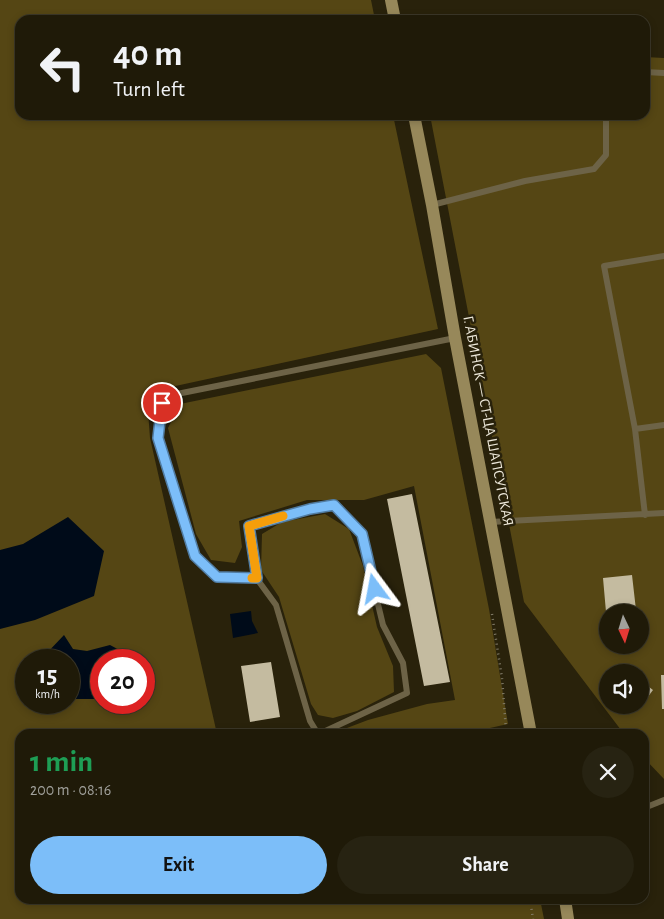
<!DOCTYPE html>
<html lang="en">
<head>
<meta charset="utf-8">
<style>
	:root { --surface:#1f1a08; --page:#272312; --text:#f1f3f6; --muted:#a1a19c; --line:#3c3829; --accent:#7cbef9 }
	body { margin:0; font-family:"Alegreya Sans",sans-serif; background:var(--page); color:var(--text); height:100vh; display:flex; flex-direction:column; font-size:19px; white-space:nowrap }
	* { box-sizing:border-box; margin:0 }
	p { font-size:16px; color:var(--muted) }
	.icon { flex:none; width:28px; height:28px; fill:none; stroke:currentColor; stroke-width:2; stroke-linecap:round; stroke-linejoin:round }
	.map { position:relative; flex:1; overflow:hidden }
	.details { position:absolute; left:15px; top:729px; width:634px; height:175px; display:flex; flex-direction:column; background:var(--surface); border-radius:15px; box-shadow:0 2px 8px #0003,0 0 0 1px var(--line) }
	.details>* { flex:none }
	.banner { position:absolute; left:15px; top:15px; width:635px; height:105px; border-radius:15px; box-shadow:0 2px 8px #0003,0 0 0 1px var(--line); background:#1f1a08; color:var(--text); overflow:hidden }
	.needle { width:32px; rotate:176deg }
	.tools { position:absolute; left:599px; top:604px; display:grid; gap:10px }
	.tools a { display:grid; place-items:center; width:50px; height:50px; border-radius:50%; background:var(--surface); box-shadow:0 2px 8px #0003,0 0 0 1px var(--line); font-size:25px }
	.speed { position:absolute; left:15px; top:649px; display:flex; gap:10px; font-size:25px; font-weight:700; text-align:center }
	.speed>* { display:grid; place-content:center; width:65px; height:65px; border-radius:50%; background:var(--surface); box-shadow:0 2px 8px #0003,0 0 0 1px var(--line); line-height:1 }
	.speed small { font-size:12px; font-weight:400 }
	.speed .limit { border:8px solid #d22; background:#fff; color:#111 }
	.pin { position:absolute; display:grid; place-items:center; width:42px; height:42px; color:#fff; margin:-21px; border:2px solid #fff; border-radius:50%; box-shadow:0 1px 5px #0007 }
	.me { position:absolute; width:55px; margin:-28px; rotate:347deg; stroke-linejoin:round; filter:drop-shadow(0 0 4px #0008) }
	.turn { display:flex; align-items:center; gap:18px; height:105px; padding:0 15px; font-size:22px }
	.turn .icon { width:65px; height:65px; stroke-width:2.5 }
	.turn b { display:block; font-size:35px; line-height:42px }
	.round { display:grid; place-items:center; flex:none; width:52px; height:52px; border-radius:26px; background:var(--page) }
	.head { display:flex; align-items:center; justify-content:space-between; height:85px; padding:0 15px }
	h1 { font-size:30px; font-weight:600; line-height:38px; color:#1e9e55 }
	.action { display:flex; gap:10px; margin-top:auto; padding:10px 15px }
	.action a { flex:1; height:58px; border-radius:30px; background:var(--accent); color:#111; font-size:20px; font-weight:600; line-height:58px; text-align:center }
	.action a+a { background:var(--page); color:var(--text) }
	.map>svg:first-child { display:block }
	.green { fill:#554614; fill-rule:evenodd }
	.water { fill:#000b19 }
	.building { fill:#c4bba0 }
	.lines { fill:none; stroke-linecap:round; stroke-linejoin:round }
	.path { stroke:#837d6a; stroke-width:2.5; stroke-dasharray:1 4; stroke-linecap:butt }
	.lane { stroke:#6d6347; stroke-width:6 }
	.secondary { stroke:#97885a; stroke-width:12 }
	.route-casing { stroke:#517ca2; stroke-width:12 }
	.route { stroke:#7cbef9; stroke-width:9 }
	.slow { stroke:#f59e0b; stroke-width:9 }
	.labels { text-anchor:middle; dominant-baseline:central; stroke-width:5; stroke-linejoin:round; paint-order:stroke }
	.street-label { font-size:15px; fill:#efeadc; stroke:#29220b }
</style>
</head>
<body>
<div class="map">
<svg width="664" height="919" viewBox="0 0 664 919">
	<rect width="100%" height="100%" fill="#29220b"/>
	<path class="green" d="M 0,0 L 371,0 L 375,20 L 20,20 L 20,115 L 393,115 L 438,329 L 157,390 L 147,397 L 150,438 L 217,734 L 20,734 L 20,899 L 540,899 L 544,919 L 0,919 ZM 26,660 L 69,660 L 69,702 L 26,702 ZM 101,660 L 144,660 L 144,702 L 101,702 Z
		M 645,57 L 664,58 L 664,779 L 644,758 L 644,734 L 624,734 L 524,602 L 430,115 L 645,115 ZM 608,612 L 640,612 L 640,645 L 608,645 ZM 608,672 L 640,672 L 640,705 L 608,705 Z
		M 426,354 L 441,368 L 489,609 L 508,724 L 463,734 L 339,734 L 339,731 L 368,720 L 427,704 L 455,700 L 414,486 L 364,500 L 307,500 L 239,521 L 242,547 L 235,563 L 211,560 L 196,534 L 168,428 L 180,404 Z
		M 325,514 L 349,529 L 363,566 L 377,627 L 393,666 L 394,692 L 357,711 L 333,718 L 318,715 L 311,704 L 279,597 L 261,570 L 262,534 L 282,522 Z"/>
	<path class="water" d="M 68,517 L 104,551 L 94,596 L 35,620 L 0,629 L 0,550 L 23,544 Z
		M 251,611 L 252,621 L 258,633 L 233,638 L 230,614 Z
		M 64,635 L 73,649 L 87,651 L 110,645 L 138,660 L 101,660 L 101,699 L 69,699 L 69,660 L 47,660 L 45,655 Z"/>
	<path class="building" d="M 412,494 L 450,682 L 424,686 L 387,499 Z
		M 632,575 L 636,610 L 606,612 L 603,578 Z
		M 271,662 L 280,717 L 250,722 L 241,666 Z
		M 661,675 L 664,675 L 664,709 L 662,709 Z
		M 640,680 L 653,690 L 644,702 L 640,699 Z"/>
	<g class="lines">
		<path class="path" d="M 492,614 L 502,678 L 506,730
			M 530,899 L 533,919"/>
		<path class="lane" d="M 645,72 L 664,73
			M 432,205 L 525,181 L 594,169 L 606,155 L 606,115
			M 635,429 L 664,425
			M 645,515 L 635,429 L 604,266 L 664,256
			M 490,522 L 664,513
			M 257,579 L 249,526 L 309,509 L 334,505 L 361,534 L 383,625 L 403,663 L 407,693 L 319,734
			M 318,734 L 310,721 L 276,605 L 257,579 L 217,577 L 195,556 L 158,437 L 162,403 L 177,394 L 455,338
			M 516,734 L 531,731
			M 644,808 L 664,800"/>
		<path class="secondary" d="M 391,0 L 395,20
			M 414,115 L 432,205 L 455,338 L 531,734
			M 565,899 L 568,919"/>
	</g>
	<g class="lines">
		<defs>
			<path id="route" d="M 162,403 L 158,438 L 195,556 L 217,577 L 257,578 L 249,526 L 310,509 L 334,505 L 362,534 L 375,589"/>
		</defs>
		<use href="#route" class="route-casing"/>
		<use href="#route" class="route"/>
		<path class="slow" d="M 252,578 L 257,578 L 249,526 L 283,516"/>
	</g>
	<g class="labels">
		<g class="street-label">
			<text transform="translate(488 421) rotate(79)">Г. АБИНСК — СТ-ЦА ШАПСУГСКАЯ</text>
		</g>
	</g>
</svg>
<div class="tools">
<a><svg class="needle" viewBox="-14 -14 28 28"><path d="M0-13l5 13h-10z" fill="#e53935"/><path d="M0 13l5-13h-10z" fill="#a1a19c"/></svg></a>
<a><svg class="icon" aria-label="sound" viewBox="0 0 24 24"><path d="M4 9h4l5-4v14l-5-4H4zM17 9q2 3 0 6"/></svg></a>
</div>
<div class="speed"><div>15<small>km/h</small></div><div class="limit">20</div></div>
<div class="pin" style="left:162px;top:403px;background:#d93025"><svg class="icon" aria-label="arrive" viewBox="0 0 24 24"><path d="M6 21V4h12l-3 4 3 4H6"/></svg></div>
<svg class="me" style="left:375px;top:589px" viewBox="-20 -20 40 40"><path d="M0-17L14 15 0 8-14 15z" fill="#7cbef9" stroke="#fff" stroke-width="4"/></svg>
<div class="banner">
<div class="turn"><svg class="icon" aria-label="left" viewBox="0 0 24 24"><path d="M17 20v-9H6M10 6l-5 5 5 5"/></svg><div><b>40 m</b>Turn left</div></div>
</div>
<section class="details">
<div class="head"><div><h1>1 min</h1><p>200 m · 08:16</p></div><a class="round"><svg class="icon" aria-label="close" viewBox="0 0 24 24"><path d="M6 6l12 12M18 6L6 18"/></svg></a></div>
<div class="action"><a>Exit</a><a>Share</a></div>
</section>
</div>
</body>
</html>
